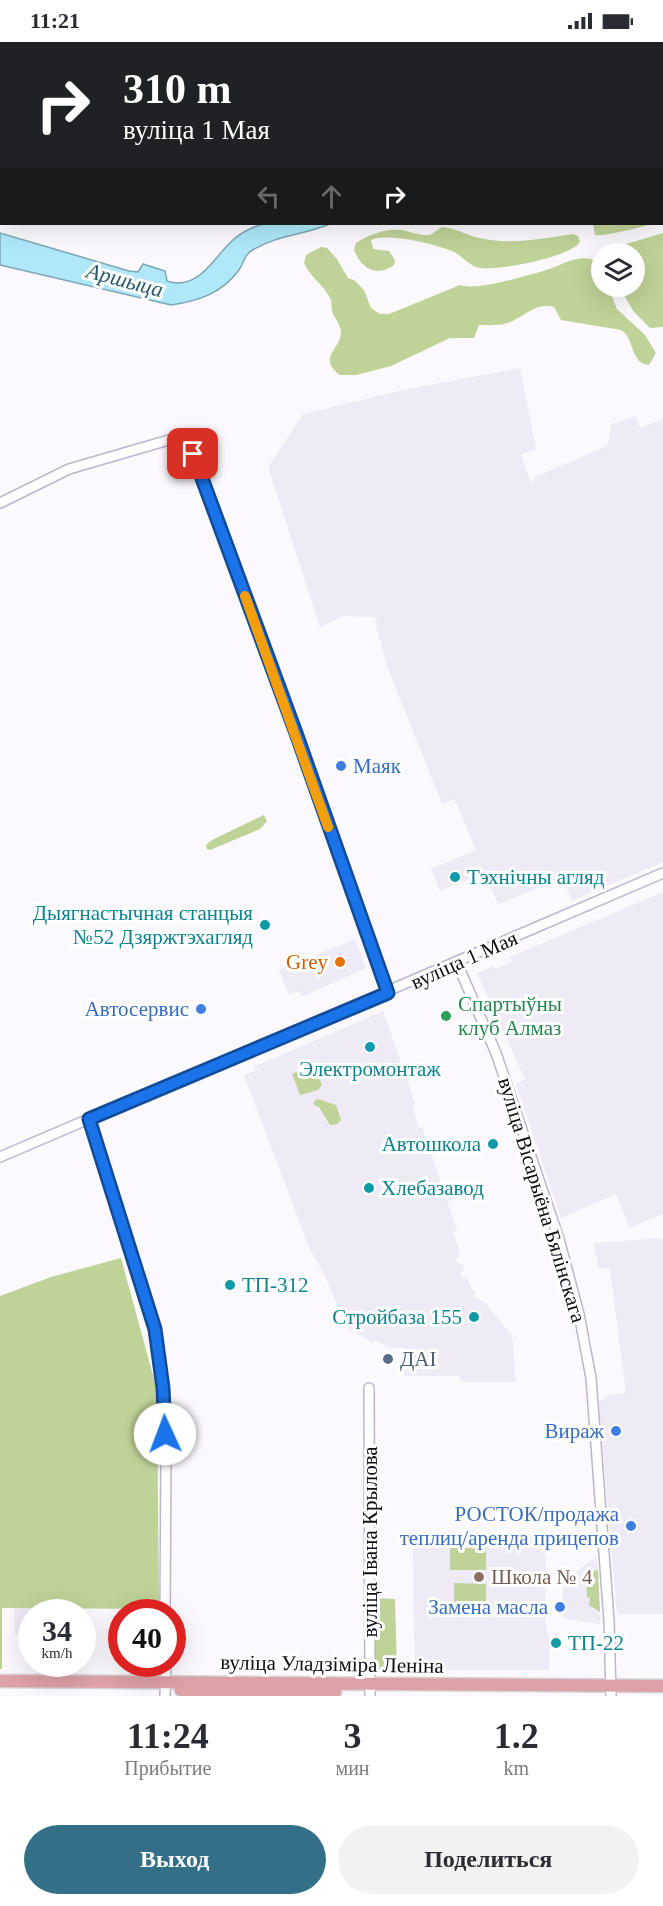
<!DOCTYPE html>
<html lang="ru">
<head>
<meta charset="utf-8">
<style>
	:root { --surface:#fff; --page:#f2f2f3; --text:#2b2b33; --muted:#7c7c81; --accent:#337087 }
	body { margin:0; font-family:Georgia,serif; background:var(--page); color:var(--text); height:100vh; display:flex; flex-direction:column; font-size:22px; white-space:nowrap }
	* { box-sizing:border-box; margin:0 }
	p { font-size:20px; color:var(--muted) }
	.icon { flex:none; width:33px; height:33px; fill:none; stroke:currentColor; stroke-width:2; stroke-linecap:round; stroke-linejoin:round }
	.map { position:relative; height:1654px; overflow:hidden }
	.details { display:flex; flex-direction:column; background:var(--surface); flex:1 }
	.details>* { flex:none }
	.guide { position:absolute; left:0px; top:0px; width:663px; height:183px; box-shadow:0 6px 24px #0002; background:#202124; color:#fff; overflow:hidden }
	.fabs { position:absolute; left:591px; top:201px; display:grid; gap:12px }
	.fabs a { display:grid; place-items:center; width:54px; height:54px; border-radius:50%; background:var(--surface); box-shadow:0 6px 24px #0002; font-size:30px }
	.speed { position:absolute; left:18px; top:1557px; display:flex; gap:12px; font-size:30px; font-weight:700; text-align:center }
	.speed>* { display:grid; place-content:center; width:78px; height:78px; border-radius:50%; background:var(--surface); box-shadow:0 6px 24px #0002; line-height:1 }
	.speed small { font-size:15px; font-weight:400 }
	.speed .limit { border:9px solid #d22; background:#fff; color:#111 }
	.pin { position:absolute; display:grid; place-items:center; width:51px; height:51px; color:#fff; margin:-26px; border-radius:12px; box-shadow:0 3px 9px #0006 }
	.me { position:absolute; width:66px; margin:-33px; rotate:358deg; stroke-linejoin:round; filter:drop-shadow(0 0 4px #0008) }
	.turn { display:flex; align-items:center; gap:21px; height:126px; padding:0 24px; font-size:27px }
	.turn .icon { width:78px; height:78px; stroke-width:2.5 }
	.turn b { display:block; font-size:42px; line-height:51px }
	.lanes { display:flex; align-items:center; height:57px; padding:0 24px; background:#0003; justify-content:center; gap:30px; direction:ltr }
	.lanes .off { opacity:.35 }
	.eta { display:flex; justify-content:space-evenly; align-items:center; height:102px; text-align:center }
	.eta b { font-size:36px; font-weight:700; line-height:42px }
	.cta { display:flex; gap:12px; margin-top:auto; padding:12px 24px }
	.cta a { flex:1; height:69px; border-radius:36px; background:var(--accent); color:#fff; font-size:24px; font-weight:700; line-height:69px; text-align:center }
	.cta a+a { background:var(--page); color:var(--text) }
	.status { display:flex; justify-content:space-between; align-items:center; height:42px; padding:0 30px; background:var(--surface); direction:ltr }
	.status svg { height:16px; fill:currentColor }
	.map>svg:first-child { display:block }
	.built { fill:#eeeaf6 }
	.green { fill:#bfd297 }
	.water { fill:#aee8f9; stroke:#7ea6b4; stroke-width:1.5 }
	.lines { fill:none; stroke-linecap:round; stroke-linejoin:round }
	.tertiary-casing { stroke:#bdb5cc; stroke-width:12 }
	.primary-casing { stroke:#d4d3d5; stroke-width:15 }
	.tertiary { stroke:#fff; stroke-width:9 }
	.primary { stroke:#dea1a7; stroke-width:12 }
	.route-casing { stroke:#114b97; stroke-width:15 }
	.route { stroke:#1a73e8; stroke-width:10 }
	.slow { stroke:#f59e0b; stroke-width:10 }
	.shop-dot { fill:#3f7fe0; stroke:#fff; stroke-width:2 }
	.culture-dot { fill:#0f9aa8; stroke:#fff; stroke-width:2 }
	.food-dot { fill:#e8710a; stroke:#fff; stroke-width:2 }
	.leisure-dot { fill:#2e9e5b; stroke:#fff; stroke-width:2 }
	.service-dot { fill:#5c6f8a; stroke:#fff; stroke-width:2 }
	.education-dot { fill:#8d6e63; stroke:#fff; stroke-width:2 }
	.labels { text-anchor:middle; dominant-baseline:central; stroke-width:6; stroke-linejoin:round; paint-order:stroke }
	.shop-label { font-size:21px; fill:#366cbe; stroke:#fff; text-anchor:end }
	.culture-label { font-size:21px; fill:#0d838f; stroke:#fff; text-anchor:start }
	.street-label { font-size:21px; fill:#0f0c14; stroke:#fff }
	.food-label { font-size:21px; fill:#c56008; stroke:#fff; text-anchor:end }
	.leisure-label { font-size:21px; fill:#27864d; stroke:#fff; text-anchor:start }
	.service-label { font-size:21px; fill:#4e5e75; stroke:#fff; text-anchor:start }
	.education-label { font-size:21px; fill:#785e54; stroke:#fff; text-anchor:start }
	.water-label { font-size:22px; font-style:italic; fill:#2c5967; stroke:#fff }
</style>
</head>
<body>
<div class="status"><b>11:21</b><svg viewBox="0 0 49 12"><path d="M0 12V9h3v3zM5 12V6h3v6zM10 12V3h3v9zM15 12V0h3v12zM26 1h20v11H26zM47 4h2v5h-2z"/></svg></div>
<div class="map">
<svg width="663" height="1654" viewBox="0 0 663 1654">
	<rect width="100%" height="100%" fill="#fbf9fe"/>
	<path class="built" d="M 520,326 L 536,407 L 521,413 L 531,441 L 535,435 L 607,404 L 612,382 L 635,374 L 640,386 L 663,377 L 663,820 L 572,859 L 563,836 L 498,862 L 485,831 L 440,849 L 431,827 L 476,808 L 455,757 L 442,762 L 388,627 L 375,581 L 377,575 L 344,574 L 320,585 L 268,425 L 303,372 L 408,347 Z
		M 663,850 L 663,1172 L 630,1186 L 616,1152 L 561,1176 L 516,1042 L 525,1037 L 477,931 L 493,924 L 495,927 L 512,920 L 510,915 Z
		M 355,897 L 366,926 L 302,955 L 299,949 L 289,953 L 279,928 Z
		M 383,969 L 416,1063 L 413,1065 L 416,1077 L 419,1086 L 422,1085 L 457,1188 L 453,1190 L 460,1209 L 456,1219 L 465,1224 L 460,1234 L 469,1238 L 472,1248 L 476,1249 L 474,1254 L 485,1261 L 512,1293 L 516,1340 L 463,1340 L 458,1334 L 404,1334 L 403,1306 L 389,1306 L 375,1298 L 373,1301 L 346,1285 L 326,1236 L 308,1203 L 244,1033 L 255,1029 L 253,1025 Z
		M 663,1196 L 663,1572 L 617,1572 L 599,1360 L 609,1353 L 626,1351 L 610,1227 L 598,1225 L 594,1201 Z
		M 412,1491 L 546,1492 L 545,1579 L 549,1596 L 549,1628 L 415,1628 Z
		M 596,1515 L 598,1528 L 589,1534 L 586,1539 L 587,1555 L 590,1555 L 593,1567 L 600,1570 L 600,1582 L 562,1576 L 563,1539 Z
		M 14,1566 L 85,1567 L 85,1592 L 83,1592 L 82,1570 L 32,1570 L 31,1592 L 14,1592 Z"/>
	<path class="green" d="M 593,182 L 651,182 C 644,185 601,195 595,193 Z
		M 442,185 C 456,186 466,193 479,196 C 511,203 541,197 573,192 L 578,194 L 580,200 C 571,215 498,229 480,226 C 471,225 464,216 456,211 C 441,203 387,190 371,198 L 373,207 L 389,209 L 395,218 L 394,223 C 376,236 361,226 354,208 L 356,201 C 368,193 386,186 402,188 C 412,190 420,194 430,193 Z
		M 663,191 L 663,285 L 650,286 L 634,270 L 619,245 L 634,244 L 634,212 L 606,211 L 606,208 Z
		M 321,205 L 327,206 L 337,217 L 348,236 L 354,238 L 364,248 L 371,266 L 380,272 L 389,272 L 460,243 C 476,249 525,234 543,229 C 562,224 572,213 592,217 L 601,229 L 602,244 L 608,245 L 617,267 L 645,293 L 656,311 L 649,323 C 630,322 635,296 621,288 L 561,278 L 554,265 C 538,259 522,276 508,281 C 498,284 489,283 479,283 L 474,296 L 450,296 L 391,324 L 356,333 L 340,333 C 316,315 342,307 341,289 C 340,283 336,277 333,272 C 331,268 332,263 331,258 C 325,244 310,235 304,221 L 306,213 Z
		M 264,773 L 267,779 L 260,787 L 210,808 L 207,807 L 206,803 L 212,798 Z
		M 314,1023 L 322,1043 L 318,1048 L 300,1053 L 292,1032 Z
		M 318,1057 L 336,1063 L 341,1078 L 337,1082 L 330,1083 L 319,1065 L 314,1063 L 314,1059 Z
		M 121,1216 L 157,1348 L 159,1567 L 2,1566 L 2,1627 L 0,1627 L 0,1254 L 51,1235 Z
		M 450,1506 L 486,1506 L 486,1528 L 450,1528 Z
		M 598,1528 L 600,1570 L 589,1563 L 590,1556 L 587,1555 L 586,1540 L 593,1529 Z
		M 454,1541 L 486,1542 L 486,1568 L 454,1567 Z
		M 374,1556 L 395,1557 L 397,1627 L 375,1628 Z"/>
	<path class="water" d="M 263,182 L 330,182 C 301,194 279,192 251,209 C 244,213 244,221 239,228 C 222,251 199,259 171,263 L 0,223 L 0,191 L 129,229 L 138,230 L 143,222 L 165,229 L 167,239 C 199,250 214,214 234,197 C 242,190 253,185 263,182 Z"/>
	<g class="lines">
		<defs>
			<path id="tertiary" d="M 0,461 L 69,427 L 186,393 L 296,691 L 388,951
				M 457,921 L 496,1011 L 559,1197 L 579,1272 L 591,1336 L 597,1416 L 609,1579 L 611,1654
				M 89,1077 L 156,1296 L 163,1346 L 166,1415 L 165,1570
				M 0,1115 L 663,831
				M 369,1346 L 370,1654
				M 165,1654 L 166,1622"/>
			<path id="primary" d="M 0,1639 L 663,1644
				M 181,1648 L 335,1650"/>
		</defs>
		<use href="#tertiary" class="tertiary-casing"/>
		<use href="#primary" class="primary-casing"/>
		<use href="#tertiary" class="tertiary"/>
		<use href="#primary" class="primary"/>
	</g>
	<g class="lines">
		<defs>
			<path id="route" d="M 165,1392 L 163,1346 L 155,1287 L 89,1077 L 388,951 L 296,691 L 193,412"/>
		</defs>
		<use href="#route" class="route-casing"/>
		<use href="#route" class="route"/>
		<path class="slow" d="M 245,554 L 328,785"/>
	</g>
	<g class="shop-dot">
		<circle cx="341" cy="724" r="6"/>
		<circle cx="201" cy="967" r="6"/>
		<circle cx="616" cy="1389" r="6"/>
		<circle cx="631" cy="1484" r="6"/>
		<circle cx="560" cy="1565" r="6"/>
	</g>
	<g class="culture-dot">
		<circle cx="455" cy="835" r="6"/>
		<circle cx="265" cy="883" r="6"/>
		<circle cx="370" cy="1005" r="6"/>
		<circle cx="493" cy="1102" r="6"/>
		<circle cx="369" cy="1146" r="6"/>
		<circle cx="230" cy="1243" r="6"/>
		<circle cx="474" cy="1275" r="6"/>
		<circle cx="556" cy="1601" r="6"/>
	</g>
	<circle class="food-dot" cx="340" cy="920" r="6"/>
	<circle class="leisure-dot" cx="446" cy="974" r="6"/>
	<circle class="service-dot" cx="388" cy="1317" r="6"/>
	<circle class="education-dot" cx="479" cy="1535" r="6"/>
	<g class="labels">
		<g class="shop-label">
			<text x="353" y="724" text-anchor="start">Маяк</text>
			<text x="189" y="967">Автосервис</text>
			<text x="604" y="1389">Вираж</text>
			<text x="619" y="1472">РОСТОК/продажа<tspan x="619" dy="24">теплиц/аренда прицепов</tspan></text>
			<text x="548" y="1565">Замена масла</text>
		</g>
		<g class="culture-label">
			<text x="467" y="835">Тэхнічны агляд</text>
			<text x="253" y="871" text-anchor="end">Дыягнастычная станцыя<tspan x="253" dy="24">№52 Дзяржтэхагляд</tspan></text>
			<text x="370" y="1027" text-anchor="middle">Электромонтаж</text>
			<text x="481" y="1102" text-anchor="end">Автошкола</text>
			<text x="381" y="1146">Хлебазавод</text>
			<text x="242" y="1243">ТП-312</text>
			<text x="462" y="1275" text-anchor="end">Стройбаза 155</text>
			<text x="568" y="1601">ТП-22</text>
		</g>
		<g class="street-label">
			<text transform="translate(464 918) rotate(-24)">вуліца 1 Мая</text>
			<text transform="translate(542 1158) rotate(73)">вуліца Вісарыёна Бялінскага</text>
			<text transform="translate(370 1500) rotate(-90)">вуліца Івана Крылова</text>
			<text transform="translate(332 1622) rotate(1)">вуліца Уладзіміра Леніна</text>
		</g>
		<g class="food-label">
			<text x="328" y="920">Grey</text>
		</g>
		<g class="leisure-label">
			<text x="458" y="962">Спартыўны<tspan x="458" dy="24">клуб Алмаз</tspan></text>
		</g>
		<g class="service-label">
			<text x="400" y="1317">ДАІ</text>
		</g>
		<g class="education-label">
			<text x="491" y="1535">Школа № 4</text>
		</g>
		<g class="water-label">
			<text transform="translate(125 238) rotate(15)">Аршыца</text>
		</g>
	</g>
</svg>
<div class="fabs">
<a><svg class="icon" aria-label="layers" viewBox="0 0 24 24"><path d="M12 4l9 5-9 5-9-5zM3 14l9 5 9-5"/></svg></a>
</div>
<div class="speed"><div>34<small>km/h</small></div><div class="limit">40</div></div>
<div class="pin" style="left:193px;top:412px;background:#d93025"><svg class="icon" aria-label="arrive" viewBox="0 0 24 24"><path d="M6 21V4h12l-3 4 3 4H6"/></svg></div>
<svg class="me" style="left:165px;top:1392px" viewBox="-20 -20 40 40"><circle r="19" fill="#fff"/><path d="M0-13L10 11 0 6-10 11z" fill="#1a73e8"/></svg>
<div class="guide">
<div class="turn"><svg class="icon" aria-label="right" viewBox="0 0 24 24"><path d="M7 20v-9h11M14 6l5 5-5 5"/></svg><div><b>310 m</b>вуліца 1 Мая</div></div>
<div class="lanes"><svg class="icon off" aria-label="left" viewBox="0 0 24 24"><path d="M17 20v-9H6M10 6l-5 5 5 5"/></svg><svg class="icon off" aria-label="ahead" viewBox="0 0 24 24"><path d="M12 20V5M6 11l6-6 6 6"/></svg><svg class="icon" aria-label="right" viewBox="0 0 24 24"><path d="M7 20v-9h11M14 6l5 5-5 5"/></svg></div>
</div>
</div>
<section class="details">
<div class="eta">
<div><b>11:24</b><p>Прибытие</p></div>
<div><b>3</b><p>мин</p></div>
<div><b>1.2</b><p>km</p></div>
</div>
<div class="cta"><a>Выход</a><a>Поделиться</a></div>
</section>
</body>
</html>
